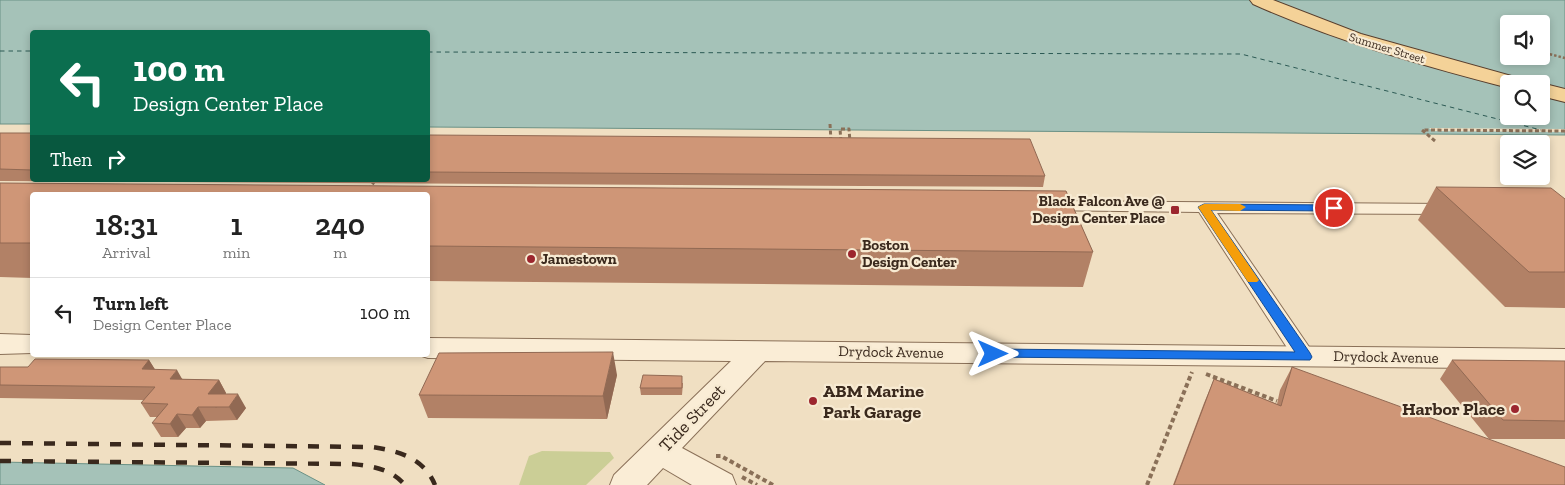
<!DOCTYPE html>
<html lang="en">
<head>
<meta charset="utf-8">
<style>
	:root { --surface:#fff; --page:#f2f2f2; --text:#222; --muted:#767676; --line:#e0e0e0 }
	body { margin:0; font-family:"Zilla Slab",serif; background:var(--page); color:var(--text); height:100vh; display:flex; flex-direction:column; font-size:19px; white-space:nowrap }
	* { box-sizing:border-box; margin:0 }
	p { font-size:16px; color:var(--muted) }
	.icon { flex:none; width:28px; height:28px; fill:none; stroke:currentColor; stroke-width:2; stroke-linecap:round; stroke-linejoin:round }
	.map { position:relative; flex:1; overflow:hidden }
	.drawer { position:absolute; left:30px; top:192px; width:400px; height:165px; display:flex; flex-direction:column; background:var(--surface); border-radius:5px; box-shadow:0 2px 8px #0003 }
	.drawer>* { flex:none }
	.guide { position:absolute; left:30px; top:30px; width:400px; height:152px; border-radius:5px; box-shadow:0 2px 8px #0003; background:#0b6e4f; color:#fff; overflow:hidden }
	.tools { position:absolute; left:1500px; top:15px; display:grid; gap:10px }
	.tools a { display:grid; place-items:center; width:50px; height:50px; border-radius:5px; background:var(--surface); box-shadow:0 2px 8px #0003; font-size:25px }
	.pin { position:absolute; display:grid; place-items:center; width:42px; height:42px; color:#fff; margin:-21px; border:2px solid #fff; border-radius:50%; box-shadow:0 1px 5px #0007 }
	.me { position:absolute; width:55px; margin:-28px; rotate:90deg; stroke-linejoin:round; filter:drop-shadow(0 0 4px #0008) }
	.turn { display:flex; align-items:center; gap:18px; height:105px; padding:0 20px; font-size:22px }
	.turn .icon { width:65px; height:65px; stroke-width:2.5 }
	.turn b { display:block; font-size:35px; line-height:42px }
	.then { display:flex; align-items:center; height:48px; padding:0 20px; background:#0003; gap:10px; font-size:19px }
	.eta { display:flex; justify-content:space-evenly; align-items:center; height:85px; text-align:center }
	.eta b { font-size:30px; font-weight:600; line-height:35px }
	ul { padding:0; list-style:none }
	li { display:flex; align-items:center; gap:15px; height:70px; padding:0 20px; border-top:1px solid var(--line) }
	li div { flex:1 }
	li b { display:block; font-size:19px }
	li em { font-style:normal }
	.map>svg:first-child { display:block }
	.green { fill:#cbce96 }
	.water { fill:#a5c2b8; stroke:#6b9185; fill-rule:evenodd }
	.pier { fill:#f0dfc2 }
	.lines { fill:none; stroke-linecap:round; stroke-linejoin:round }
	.ferry { stroke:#2c5a54; stroke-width:1; stroke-dasharray:4.5 4; stroke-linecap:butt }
	.minor-casing { stroke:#8a7058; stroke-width:2 }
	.tertiary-casing { stroke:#8a7058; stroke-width:2 }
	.primary-casing { stroke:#583e2d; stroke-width:2 }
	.path-far2 { stroke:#8a7058; stroke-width:2.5; stroke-dasharray:2.5 2; stroke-linecap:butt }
	.path-far1 { stroke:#8a7058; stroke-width:3; stroke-dasharray:4 2.5; stroke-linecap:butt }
	.path { stroke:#8a7058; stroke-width:4; stroke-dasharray:4.5 3; stroke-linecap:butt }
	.minor { fill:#faedd6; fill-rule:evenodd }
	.tertiary { fill:#faedd6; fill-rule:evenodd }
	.primary { fill:#f4d298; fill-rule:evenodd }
	.rail { stroke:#3a291d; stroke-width:4.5; stroke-dasharray:11 11; stroke-linecap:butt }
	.wall { fill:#b28166 }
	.shaded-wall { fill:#916953 }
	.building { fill:#cf9677; stroke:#916953 }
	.route { fill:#1a73e8; stroke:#114b97 }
	.slow { fill:#f59e0b }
	.poi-dot { fill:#9c262e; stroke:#f7ead2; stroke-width:2 }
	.labels { text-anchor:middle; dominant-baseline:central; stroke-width:4.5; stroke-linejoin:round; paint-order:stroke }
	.far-street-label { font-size:12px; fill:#3a291d; stroke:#f7ead2 }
	.poi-label { font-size:15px; font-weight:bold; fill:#3a291d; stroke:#f7ead2; text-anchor:start }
	.street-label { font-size:15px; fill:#3a291d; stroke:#f7ead2 }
	.near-poi-label { font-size:18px; font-weight:bold; fill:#3a291d; stroke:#f7ead2; text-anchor:start }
	.near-street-label { font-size:18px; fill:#3a291d; stroke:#f7ead2 }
</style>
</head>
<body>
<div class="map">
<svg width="1565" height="485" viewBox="0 0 1565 485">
	<rect width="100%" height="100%" fill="#f0dfc2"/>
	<path class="green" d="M 542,451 L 610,452 L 614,458 L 586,485 L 519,485 L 529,456 Z"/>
	<path class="water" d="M 0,0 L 1565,0 L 1565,135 L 428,127 L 428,32 L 32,32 L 32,124 L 0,124 ZM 1509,24 L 1541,24 L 1541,56 L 1509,56 ZM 1509,84 L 1541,84 L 1541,116 L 1509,116 Z
		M 0,462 L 293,468 L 325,485 L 0,485 Z"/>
	<path class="pier" d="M 1429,128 L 1565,129 L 1565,132 L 1433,131 Z"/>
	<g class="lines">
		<path class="ferry" d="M 0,51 L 32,51
			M 428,52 L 1241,54 L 1541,130"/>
		<defs>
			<path id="minor" d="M 1046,201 L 1449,204 L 1455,205 L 1458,209 L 1455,213 L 1449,214 L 1217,213 L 1316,357 L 1313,363 L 1305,365 L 1297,363 L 1199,212 L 1040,210 L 1037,206 L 1040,202 Z"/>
			<path id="tertiary" d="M 0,334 L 32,335 L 32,353 L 0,354 Z
				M 428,338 L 1565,349 L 1565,369 L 765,361 L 682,448 L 732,475 L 736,485 L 692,485 L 663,468 L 647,485 L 610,485 L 614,475 L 731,361 L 428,358 L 419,355 L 428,355 Z"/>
			<path id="primary" d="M 1250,0 L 1273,0 L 1361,34 L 1526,80 L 1529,84 L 1509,84 L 1509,88 C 1421,65 1335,41 1253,4 Z
				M 1541,83 L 1565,89 L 1565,102 L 1541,96 L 1541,84 L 1537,84 Z"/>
		</defs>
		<use href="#minor" class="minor-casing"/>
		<use href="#tertiary" class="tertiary-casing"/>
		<use href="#primary" class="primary-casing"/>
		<path class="path-far2" d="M 1541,52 L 1565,58"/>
		<path class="path-far1" d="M 830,124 L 831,141
			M 841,141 L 840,129 L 849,129 L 850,142
			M 1435,141 L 1422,130 L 1565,131
			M 365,195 L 374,182"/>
		<path class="path" d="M 1206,374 L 1277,401
			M 716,456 L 721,456 L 773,485
			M 742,477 L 757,485
			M 1147,485 L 1192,372"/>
		<use href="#minor" class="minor"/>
		<use href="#tertiary" class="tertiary"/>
		<use href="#primary" class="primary"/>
		<path class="rail" d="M 0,443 L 372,447 C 399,451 424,458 435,485
			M 0,461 L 352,464 C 373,466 391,469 405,485"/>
	</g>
	<path class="wall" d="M 0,133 L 32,133 L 32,180 L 428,180 L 428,135 L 1045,176 L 1043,187 L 0,181 Z
		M 0,183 L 1066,191 L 1093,252 L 1083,287 L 428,281 L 428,195 L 32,195 L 32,278 L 0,277 Z
		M 1436,187 L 1565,199 L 1565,308 L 1505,307 L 1418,220 Z
		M 149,360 L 155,370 L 183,379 L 219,380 L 226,393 L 226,394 L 246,408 L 237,420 L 206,421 L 200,428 L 186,428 L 178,437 L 161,437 L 152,423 L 158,417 L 150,417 L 141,403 L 144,400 L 0,398 L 0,367 L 28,367 Z
		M 1452,360 L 1565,361 L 1565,439 L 1489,439 L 1440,379 Z
		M 1292,367 L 1565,485 L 1173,485 L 1204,403 L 1214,379 L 1277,404 L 1280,390 Z
		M 617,375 L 607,419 L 428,418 L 419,395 Z
		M 683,383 L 682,395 L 641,395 L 640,388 Z"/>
	<path class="shaded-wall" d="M 613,352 L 617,375 L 607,419 L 603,396 Z
		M 149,360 L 158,374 L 142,369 Z
		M 177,370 L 185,384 L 170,379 Z
		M 219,380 L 226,393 L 216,408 L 208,394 Z
		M 238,394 L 246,408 L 237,420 L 229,407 Z
		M 198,407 L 206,421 L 200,428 L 192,415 Z
		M 177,414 L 186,428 L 178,437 L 170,424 Z"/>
	<path class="building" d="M 0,133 L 32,133 L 32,170 L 0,169 Z
		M 428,135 L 1030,139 L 1045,176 L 428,172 Z
		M 0,183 L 1066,191 L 1093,252 L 428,246 L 428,195 L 32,195 L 32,243 L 0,243 Z
		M 1436,187 L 1551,188 L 1565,199 L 1565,272 L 1529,272 Z
		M 613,352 L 603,396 L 419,395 L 439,353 Z
		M 35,359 L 149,360 L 142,369 L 177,370 L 170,379 L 219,380 L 208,394 L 238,394 L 229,407 L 198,407 L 192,415 L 177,414 L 170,424 L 152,423 L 168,404 L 141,403 L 155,387 L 0,385 L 0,367 L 28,367 Z
		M 1452,360 L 1565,361 L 1565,421 L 1503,420 Z
		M 1292,367 L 1565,467 L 1565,485 L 1174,485 L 1214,379 L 1281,406 Z
		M 643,375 L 682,376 L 682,388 L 640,388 Z"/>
	<path class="route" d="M 1204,204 L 1334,205 L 1340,208 L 1334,211 L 1211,210 L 1310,353 L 1312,357 L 1310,360 L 988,357 L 986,354 L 988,350 L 993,349 L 1295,352 L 1198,207 Z"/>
	<path class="slow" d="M 1204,204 L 1240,204 L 1246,207 L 1240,211 L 1211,210 L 1259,280 L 1257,282 L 1248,282 L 1198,207 Z"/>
	<g class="poi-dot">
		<rect x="1170" y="205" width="10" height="10" rx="2.5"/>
		<circle cx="852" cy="254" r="5"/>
		<circle cx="531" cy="259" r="5"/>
		<circle cx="813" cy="401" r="5"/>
		<circle cx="1515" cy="409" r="5"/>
	</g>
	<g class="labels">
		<g class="far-street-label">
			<text transform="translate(1387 48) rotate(17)">Summer Street</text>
		</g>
		<g class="poi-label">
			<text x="1165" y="201" text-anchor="end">Black Falcon Ave @<tspan x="1165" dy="17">Design Center Place</tspan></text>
			<text x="862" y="245">Boston<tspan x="862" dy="17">Design Center</tspan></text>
			<text x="541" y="259">Jamestown</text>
		</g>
		<g class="street-label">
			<text transform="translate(891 352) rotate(1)">Drydock Avenue</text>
			<text transform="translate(1386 357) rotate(1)">Drydock Avenue</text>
		</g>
		<g class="near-poi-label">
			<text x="823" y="391">ABM Marine<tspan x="823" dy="21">Park Garage</tspan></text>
			<text x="1505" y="409" text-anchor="end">Harbor Place</text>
		</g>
		<g class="near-street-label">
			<text transform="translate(692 418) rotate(-46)">Tide Street</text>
		</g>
	</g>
</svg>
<div class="tools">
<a><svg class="icon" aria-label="sound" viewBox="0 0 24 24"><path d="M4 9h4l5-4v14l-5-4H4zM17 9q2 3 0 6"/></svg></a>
<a><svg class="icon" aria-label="search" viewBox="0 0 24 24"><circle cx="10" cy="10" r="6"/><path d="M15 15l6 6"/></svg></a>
<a><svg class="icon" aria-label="layers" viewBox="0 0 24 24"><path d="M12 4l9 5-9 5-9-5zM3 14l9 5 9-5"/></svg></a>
</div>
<div class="pin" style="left:1334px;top:208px;background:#d93025"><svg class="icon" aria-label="arrive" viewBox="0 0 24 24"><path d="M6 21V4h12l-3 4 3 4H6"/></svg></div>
<svg class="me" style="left:993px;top:354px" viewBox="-20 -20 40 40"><path d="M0-17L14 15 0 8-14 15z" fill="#1a73e8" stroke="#fff" stroke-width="4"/></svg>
<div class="guide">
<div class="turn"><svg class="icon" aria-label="left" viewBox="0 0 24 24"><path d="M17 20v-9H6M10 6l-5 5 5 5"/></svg><div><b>100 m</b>Design Center Place</div></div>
<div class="then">Then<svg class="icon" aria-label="right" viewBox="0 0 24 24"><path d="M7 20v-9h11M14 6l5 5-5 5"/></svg></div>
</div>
<section class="drawer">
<div class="eta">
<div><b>18:31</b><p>Arrival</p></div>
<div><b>1</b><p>min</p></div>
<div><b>240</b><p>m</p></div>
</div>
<ul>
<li><svg class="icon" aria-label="left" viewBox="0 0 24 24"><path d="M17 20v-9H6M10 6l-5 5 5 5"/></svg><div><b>Turn left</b><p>Design Center Place</p></div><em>100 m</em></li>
</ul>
</section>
</div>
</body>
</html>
